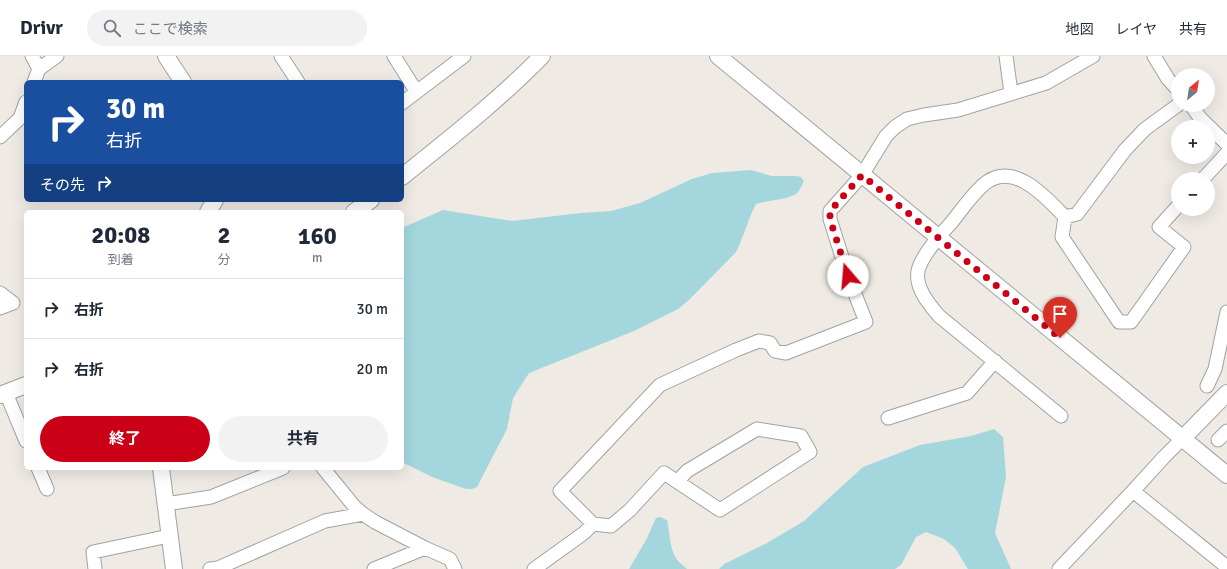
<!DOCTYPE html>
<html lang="ja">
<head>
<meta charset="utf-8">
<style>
	:root { --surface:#fff; --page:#f2f2f3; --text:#1f2937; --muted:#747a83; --line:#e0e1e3; --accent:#cb0017 }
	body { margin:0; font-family:Signika,"Noto Sans JP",sans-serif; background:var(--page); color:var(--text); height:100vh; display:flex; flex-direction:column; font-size:15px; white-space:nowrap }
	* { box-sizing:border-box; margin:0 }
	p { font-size:13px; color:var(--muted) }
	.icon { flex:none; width:22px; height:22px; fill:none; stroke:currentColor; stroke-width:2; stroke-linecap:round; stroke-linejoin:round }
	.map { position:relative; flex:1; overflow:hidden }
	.sheet { position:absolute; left:24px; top:154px; width:380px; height:260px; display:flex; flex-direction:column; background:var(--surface); border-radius:6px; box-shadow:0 4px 16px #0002 }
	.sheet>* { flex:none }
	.hud { position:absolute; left:24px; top:24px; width:380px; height:122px; border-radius:6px; box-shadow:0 4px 16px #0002; background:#1a4fa0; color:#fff; overflow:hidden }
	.needle { width:26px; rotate:30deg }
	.tools { position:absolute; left:1171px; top:12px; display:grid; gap:8px }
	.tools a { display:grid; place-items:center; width:44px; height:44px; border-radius:50%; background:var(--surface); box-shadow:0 4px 16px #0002; font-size:20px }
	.pin { position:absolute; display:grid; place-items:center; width:34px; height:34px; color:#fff; margin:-41px -17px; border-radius:50% 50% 50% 0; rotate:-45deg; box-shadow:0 0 4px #0007 }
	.pin .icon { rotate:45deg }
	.me { position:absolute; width:44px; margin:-22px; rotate:342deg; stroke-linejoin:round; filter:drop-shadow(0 0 3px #0008) }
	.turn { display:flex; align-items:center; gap:14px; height:84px; padding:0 16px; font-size:18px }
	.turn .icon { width:52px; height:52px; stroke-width:2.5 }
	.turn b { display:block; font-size:28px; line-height:34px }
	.then { display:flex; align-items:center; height:38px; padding:0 16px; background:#0003; gap:8px; font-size:15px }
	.eta { display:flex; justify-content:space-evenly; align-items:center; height:68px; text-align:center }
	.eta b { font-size:24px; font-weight:700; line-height:28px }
	.primary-button { display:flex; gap:8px; margin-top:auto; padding:8px 16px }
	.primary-button a { flex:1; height:46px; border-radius:24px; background:var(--accent); color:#fff; font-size:16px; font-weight:700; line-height:46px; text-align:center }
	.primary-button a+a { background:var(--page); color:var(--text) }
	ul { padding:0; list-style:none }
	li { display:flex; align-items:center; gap:12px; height:60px; padding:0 16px; border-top:1px solid var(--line) }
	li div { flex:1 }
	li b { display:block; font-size:15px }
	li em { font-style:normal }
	header { display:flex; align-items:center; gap:24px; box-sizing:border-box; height:56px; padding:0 20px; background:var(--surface); border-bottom:1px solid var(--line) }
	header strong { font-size:19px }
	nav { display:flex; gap:22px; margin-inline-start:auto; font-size:14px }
	.search { width:280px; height:36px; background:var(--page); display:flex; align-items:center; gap:10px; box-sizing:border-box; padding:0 14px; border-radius:22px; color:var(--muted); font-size:15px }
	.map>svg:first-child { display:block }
	.water { fill:#a3d7dd }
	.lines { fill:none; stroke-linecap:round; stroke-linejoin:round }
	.minor-casing { stroke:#a2a2a2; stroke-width:15 }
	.tertiary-casing { stroke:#a2a2a2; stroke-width:18 }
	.minor { stroke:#fff; stroke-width:13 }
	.tertiary { stroke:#fff; stroke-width:16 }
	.route { stroke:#cb0017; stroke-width:7; stroke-dasharray:0 12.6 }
</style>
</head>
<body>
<header>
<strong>Drivr</strong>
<div class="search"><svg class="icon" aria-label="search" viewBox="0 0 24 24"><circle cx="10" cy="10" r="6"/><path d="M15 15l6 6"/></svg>ここで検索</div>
<nav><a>地図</a><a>レイヤ</a><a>共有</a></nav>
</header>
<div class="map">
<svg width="1227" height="513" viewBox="0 0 1227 513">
	<rect width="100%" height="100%" fill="#efeae4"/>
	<path class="water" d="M 751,114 L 772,120 L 796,120 L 801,121 L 804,125 C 802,129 800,134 797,137 C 789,144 768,144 756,148 C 748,163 744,180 736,196 L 689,244 L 678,253 L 634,275 L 529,317 L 513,342 L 507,373 L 477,431 L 472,433 L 466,433 L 432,421 L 402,406 L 402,172 L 443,154 L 512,165 L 581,157 L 611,155 L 640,147 L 692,123 L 712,117 Z
		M 994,373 L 1003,381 L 1006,421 L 995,477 L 1011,513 L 968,513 L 955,492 L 944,483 L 926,476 L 916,481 L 901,509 L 895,513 L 719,513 L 724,508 L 767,487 L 804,465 L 863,411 L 920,389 L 971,380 Z
		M 660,461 L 667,464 C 670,476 669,491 676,502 C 677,505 684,510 687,513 L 629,513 L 646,484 L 656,462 Z"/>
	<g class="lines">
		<defs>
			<path id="minor" d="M 32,0 L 39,13
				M 281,0 L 298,26
				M 394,0 L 416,35
				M 1006,0 L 1011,37
				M 1154,0 L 1168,23 L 1178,34
				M 34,26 L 39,13 L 57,0
				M 402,47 L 464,0
				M 1191,49 L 1200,62 L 1227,88
				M 0,81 L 20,62 L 26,46
				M 1203,123 L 1227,97
				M 1065,161 L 1062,181 L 1119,266 L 1131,266 L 1184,191 L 1159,171 L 1178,150
				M 0,237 L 13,247
				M 0,252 L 13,247
				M 1207,330 L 1215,313 L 1227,256
				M 6,337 L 26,385
				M 1061,360 L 939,260 C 929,248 915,232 918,215 C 921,200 941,178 951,167 C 961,155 970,141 982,130 C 1011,102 1045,140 1065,161 L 1077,158 L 1125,94 L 1145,73 L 1178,49
				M 888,362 L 967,337 L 995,305
				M 1218,384 L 1227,375
				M 38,412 L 47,433
				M 323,412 L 354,450 L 363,458 L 375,466 L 425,492 L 450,503 L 455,513
				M 1133,435 L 1227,511
				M 166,448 L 211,441 L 283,412
				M 593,468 L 611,470 L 630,454 L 664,417 L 720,454 L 810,396 L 801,380 L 757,373 L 687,415 L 678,425
				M 95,513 L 93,496 L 169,480
				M 210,513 L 218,512 L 325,465 L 363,458
				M 374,513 L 425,492
				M 534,513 L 584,477 L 593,468 L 560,435 L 660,329 L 736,294 L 759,285 L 770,287 L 775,295 L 786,297 L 866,266 L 848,220 L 830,163 L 830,155 L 862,119 L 886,80 L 895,71 L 907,63 L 924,59 L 958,54 L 1046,27 L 1093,0
				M 1059,513 L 1133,435 L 1164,401 L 1183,382"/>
			<path id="tertiary" d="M 166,0 L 183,26
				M 718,0 L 1227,419
				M 402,121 C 450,82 499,44 542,0
				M 208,156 L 215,144
				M 354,156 L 371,144
				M 0,339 L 26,329
				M 1183,382 L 1227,337
				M 161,412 L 174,513"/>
		</defs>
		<use href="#minor" class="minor-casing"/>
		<use href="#tertiary" class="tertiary-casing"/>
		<use href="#minor" class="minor"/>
		<use href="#tertiary" class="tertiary"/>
	</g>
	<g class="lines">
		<path class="route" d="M 848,220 L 830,163 L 830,155 L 862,119 L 1060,282"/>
	</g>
</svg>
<div class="tools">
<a><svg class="needle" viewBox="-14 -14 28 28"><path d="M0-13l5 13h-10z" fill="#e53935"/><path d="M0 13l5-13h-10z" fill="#747a83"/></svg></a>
<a>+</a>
<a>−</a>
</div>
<div class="pin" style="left:1060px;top:282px;background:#d93025"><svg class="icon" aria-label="arrive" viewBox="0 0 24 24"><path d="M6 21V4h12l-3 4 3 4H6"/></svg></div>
<svg class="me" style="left:848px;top:220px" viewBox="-20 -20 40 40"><circle r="19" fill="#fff"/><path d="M0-13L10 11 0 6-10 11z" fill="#cb0017"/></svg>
<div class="hud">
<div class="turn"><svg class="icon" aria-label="right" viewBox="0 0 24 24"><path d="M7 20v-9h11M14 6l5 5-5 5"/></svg><div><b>30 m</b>右折</div></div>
<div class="then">その先<svg class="icon" aria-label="right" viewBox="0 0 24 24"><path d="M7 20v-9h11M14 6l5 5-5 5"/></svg></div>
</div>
<section class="sheet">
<div class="eta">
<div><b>20:08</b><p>到着</p></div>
<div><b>2</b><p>分</p></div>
<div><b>160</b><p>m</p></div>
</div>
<ul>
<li><svg class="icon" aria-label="right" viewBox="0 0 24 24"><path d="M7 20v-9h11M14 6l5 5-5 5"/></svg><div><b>右折</b></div><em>30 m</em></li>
<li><svg class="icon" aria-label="right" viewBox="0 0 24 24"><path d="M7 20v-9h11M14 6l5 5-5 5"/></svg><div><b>右折</b></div><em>20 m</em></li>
</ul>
<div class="primary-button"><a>終了</a><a>共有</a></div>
</section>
</div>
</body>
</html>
